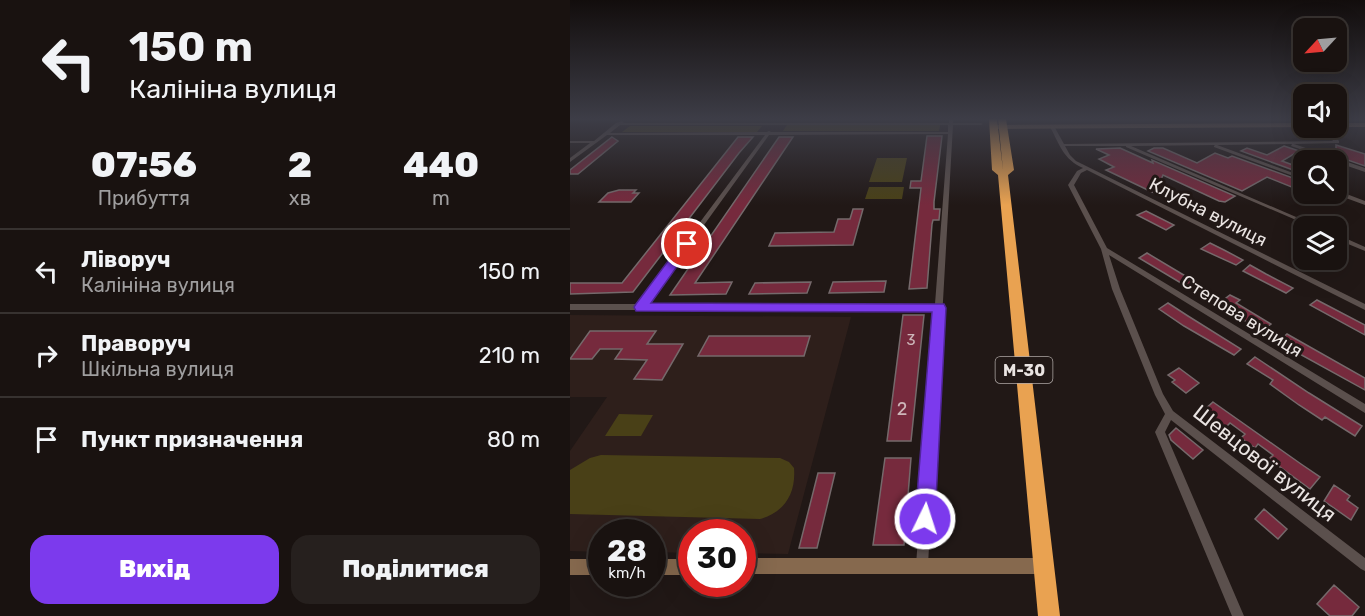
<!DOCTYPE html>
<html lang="uk">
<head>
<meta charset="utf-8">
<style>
	:root { --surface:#191210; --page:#26201e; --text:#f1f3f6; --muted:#9f9e9f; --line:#373230; --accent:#7c3aed }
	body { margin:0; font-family:Rubik,sans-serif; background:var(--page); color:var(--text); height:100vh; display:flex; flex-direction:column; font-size:22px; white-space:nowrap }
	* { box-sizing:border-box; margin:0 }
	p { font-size:20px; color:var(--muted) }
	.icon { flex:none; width:33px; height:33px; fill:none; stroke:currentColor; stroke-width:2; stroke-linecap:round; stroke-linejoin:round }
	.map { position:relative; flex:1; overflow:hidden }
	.details { display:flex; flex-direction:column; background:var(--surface); width:570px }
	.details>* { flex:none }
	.hud { background:#191210; color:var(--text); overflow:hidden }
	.needle { width:39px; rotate:244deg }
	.tools { position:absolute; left:723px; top:18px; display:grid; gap:12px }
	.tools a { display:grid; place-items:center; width:54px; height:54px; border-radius:12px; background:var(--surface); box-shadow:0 6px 24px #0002,0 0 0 2px var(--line); font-size:30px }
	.speed { position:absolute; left:18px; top:519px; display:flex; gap:12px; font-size:30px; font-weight:700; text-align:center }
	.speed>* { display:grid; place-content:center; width:78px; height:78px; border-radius:50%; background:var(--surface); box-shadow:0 6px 24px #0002,0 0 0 2px var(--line); line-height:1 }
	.speed small { font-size:15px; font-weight:400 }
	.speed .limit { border:9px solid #d22; background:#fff; color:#111 }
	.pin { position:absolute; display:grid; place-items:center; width:51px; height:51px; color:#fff; margin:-26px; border:3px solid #fff; border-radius:50%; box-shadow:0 2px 6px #0007 }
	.me { position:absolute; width:66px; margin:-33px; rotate:4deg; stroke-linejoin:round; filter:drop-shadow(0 0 4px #0008) }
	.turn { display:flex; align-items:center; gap:21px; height:126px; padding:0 30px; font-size:27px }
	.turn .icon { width:78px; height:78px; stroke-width:2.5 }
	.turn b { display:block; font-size:42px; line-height:51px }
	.eta { display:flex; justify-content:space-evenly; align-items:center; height:102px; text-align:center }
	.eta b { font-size:36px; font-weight:800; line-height:42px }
	.primary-button { display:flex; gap:12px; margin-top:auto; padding:12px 30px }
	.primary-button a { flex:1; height:69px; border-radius:18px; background:var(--accent); color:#fff; font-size:24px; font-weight:800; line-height:69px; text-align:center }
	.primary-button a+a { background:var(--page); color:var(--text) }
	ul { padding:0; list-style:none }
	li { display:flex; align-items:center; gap:18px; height:84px; padding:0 30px; border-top:2px solid var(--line) }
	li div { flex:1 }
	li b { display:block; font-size:22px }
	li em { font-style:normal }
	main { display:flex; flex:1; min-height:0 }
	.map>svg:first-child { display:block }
	.built { fill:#2e1f1b }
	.green { fill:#494017 }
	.building { fill:#762a3d; stroke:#75696b; stroke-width:1.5 }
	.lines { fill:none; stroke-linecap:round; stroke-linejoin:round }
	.street { fill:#5b504d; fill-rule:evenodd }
	.secondary { fill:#86694e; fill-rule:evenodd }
	.highway { fill:#e9a251; fill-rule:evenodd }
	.route { fill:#7c3aed; stroke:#51269a; stroke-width:1.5 }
	.labels { text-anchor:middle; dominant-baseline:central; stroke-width:6; stroke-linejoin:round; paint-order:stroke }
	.number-label { font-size:15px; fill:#cdb6b9 }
	.shield { fill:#211816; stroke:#aea7a5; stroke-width:1.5 }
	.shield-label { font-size:16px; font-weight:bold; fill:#eae4e2 }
	.street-label { font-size:18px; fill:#eae4e2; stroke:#211816 }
	.near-number-label { font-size:18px; fill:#cdb6b9 }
	.near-street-label { font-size:21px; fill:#eae4e2; stroke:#211816 }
</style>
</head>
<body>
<main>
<section class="details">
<div class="hud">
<div class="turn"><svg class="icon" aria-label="left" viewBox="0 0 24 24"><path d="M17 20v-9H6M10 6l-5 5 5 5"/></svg><div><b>150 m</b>Калініна вулиця</div></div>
</div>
<div class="eta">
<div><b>07:56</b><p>Прибуття</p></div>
<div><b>2</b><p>хв</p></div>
<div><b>440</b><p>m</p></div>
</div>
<ul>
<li><svg class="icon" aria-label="left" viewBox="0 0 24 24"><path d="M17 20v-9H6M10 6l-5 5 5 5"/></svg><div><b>Ліворуч</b><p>Калініна вулиця</p></div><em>150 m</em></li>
<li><svg class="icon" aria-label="right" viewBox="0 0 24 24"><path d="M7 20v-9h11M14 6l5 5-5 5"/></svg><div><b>Праворуч</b><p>Шкільна вулиця</p></div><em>210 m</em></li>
<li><svg class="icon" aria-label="arrive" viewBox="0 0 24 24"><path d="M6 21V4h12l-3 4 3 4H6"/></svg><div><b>Пункт призначення</b></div><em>80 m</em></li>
</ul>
<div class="primary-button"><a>Вихід</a><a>Поділитися</a></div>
</section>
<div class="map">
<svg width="795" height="616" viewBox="0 0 795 616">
	<rect width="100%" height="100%" fill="#211816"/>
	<path class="built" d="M 0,315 L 281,317 L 218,554 L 173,553 L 172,532 L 122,532 L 121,553 L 83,552 L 82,532 L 32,532 L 31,552 L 0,551 L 0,451 L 37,397 L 0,397 Z"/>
	<path class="green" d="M 217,125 L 370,125 L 369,131 L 213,131 Z
		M 60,126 L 192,126 L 187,132 L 52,132 Z
		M 307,158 L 337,158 L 332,182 L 299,182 Z
		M 299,187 L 334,187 L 332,199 L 295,199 Z
		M 49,414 L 83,415 L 71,436 L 35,436 Z
		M 31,455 L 210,458 L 219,462 L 224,468 C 226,493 215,512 190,519 L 0,514 L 0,470 L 20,458 Z"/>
	<path class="building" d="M 357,136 L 372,136 L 364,202 L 364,209 L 370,209 L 369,220 L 363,220 L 362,224 L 357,288 L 339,289 L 351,188 L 340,188 L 341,181 L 351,181 Z
		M 42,137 L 48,141 L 8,174 L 0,174 L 0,170 Z
		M 168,137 L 183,137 L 169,153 L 63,292 L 0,294 L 0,283 L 52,283 Z
		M 209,137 L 223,137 L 125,283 L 162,282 L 156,294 L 100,295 Z
		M 766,145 L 795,154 L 795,166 L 766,156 Z
		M 714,146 L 729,151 L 712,161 L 734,169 L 734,174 L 671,151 L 677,148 L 697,155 Z
		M 550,148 L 583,163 L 582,160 L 665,196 L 655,202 L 649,201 L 593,175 L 585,193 L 582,192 L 536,170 L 544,167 L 529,159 L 539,155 L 526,149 Z
		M 584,148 L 593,148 L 627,163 L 645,153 L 658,158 L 662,156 L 734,182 L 734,192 L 697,177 L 672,191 L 578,151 Z
		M 49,190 L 66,190 L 63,193 L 69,193 L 61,202 L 29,202 L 38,193 Z
		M 283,209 L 293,209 L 283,245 L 199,246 L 205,233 L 264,232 L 268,219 L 280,219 Z
		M 576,211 L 604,225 L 596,230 L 567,215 Z
		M 640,243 L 654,250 L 673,260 L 666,265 L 631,249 Z
		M 577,253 L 612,274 L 633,286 L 626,292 L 569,258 Z
		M 680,265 L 696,274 L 723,288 L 716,293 L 673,271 Z
		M 316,281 L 314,292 L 259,293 L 263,282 Z
		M 241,282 L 237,293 L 179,294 L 185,283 Z
		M 660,295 L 670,300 L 666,303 L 701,324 L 693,331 L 647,305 Z
		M 747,300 L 795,325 L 795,335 L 740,305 Z
		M 598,303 L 618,316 L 671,349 L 664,355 L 614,326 L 589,309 Z
		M 333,315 L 354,315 L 341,441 L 317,441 Z
		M 20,331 L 86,331 L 77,344 L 113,344 L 92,380 L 64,379 L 77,360 L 45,359 L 52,349 L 30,349 L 22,359 L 0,359 Z
		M 717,334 L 795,378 L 795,390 L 708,342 Z
		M 139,336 L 240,336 L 234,356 L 128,356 Z
		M 685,357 L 739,393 L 792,426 L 785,436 L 755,417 L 752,420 L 729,405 L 700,384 L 703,380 L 677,364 Z
		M 609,368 L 629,383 L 616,393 L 602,382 L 605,380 L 598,375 Z
		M 643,402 L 731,464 L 750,477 L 740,489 L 699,459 L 703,455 L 688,444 L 685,448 L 671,438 L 675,434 L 660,423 L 655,428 L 632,412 Z
		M 606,428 L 633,450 L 623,459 L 601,440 L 599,435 Z
		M 315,458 L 341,458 L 334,545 L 303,545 Z
		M 248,473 L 265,473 L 247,548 L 229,548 Z
		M 764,485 L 780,496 L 777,500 L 788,508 L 781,520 L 754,501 Z
		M 694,509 L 717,529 L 708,539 L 685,519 Z
		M 764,585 L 789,607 L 782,616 L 760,616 L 747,604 Z"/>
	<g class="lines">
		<path class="street" d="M 379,119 L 383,119 L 383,123 L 411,123 L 413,124 L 411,125 L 383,125 L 358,565 L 356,569 L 352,571 L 348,569 L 346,565 L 365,310 L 0,310 L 0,304 L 69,304 L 195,135 L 37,135 L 0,162 L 0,158 L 20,143 L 0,143 L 0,141 L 24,141 L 46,123 L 52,121 L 54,123 L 379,123 ZM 50,125 L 378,125 L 378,132 L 201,132 L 199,131 L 197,132 L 40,133 ZM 378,134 L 365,304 L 77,304 L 199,135 Z
			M 480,126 L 484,126 L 494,144 L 763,141 L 753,128 L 757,128 L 769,141 L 769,143 L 724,144 L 795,168 L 795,172 L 766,162 L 766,160 L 763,160 L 721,146 L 722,144 L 647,145 L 734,177 L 734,180 L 644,147 L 644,146 L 645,145 L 561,146 L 747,226 L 740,226 L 556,147 L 556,146 L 495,146 L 500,155 L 506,161 L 795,304 L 795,310 L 517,170 L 511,173 L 504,185 L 537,248 L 795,404 L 795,413 L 539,255 L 550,289 L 593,394 L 603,411 L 795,558 L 795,571 L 791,569 L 601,420 L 595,432 L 674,616 L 662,616 L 585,432 L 595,414 L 585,395 L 542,289 L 531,249 L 498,185 L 507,171 L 513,168 C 493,159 490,145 480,127 Z
			M 766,190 L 795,201 L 795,205 L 765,194 L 766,194 Z
			M 766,234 L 795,247 L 795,251 L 766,239 Z"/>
		<path class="secondary" d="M 734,123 L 734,127 L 425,129 L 422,127 L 425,125 Z
			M 766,123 L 795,123 L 795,127 L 766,127 Z
			M 172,558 L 475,558 L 481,560 L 483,566 L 481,572 L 475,574 L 172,574 Z
			M 0,559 L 32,559 L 32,575 L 0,575 Z
			M 82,559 L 122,559 L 122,575 L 82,575 Z"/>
		<path class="highway" d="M 419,119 L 427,119 L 433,170 L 428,119 L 436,119 L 444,170 L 438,175 L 490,616 L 468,616 L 428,175 L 422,170 Z"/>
	</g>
	<linearGradient id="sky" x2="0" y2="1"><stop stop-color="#120d0c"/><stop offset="0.58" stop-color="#3d3d47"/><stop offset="1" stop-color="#3d3d47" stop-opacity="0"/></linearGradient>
	<rect width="795" height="205" fill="url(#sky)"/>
	<path class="route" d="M 117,240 L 123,244 L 81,303 L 374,304 L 376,308 L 365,519 L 362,526 L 355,529 L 348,526 L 345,519 L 362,312 L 66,311 L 64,307 L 66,304 L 113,241 Z"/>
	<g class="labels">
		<g class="number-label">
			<text x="341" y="340">3</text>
		</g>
		<rect class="shield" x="425.5" y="357" width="57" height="26" rx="4.5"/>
		<g class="shield-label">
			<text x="454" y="370">М-30</text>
		</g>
		<g class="street-label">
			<text transform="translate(638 212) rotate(27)">Клубна вулиця</text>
			<text transform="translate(672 316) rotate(32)">Степова вулиця</text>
		</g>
		<g class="near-number-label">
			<text x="332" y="409">2</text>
		</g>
		<g class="near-street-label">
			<text transform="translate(695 463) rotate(38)">Шевцової вулиця</text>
		</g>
	</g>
</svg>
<div class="tools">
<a><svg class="needle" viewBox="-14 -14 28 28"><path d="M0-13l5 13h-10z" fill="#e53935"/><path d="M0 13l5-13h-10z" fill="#9f9e9f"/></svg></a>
<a><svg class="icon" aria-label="sound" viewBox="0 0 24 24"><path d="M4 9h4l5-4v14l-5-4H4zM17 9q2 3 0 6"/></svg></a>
<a><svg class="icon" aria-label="search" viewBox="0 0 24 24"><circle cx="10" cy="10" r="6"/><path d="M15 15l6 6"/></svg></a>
<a><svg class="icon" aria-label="layers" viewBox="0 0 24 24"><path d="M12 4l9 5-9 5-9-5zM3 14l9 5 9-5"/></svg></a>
</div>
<div class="speed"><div>28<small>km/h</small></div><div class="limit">30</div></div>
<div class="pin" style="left:117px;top:244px;background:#d93025"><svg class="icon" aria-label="arrive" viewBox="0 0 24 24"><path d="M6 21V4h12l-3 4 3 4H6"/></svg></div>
<svg class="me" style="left:355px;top:519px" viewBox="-20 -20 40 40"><circle r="17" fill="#7c3aed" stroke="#fff" stroke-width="3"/><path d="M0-11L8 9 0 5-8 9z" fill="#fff"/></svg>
</div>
</main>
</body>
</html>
